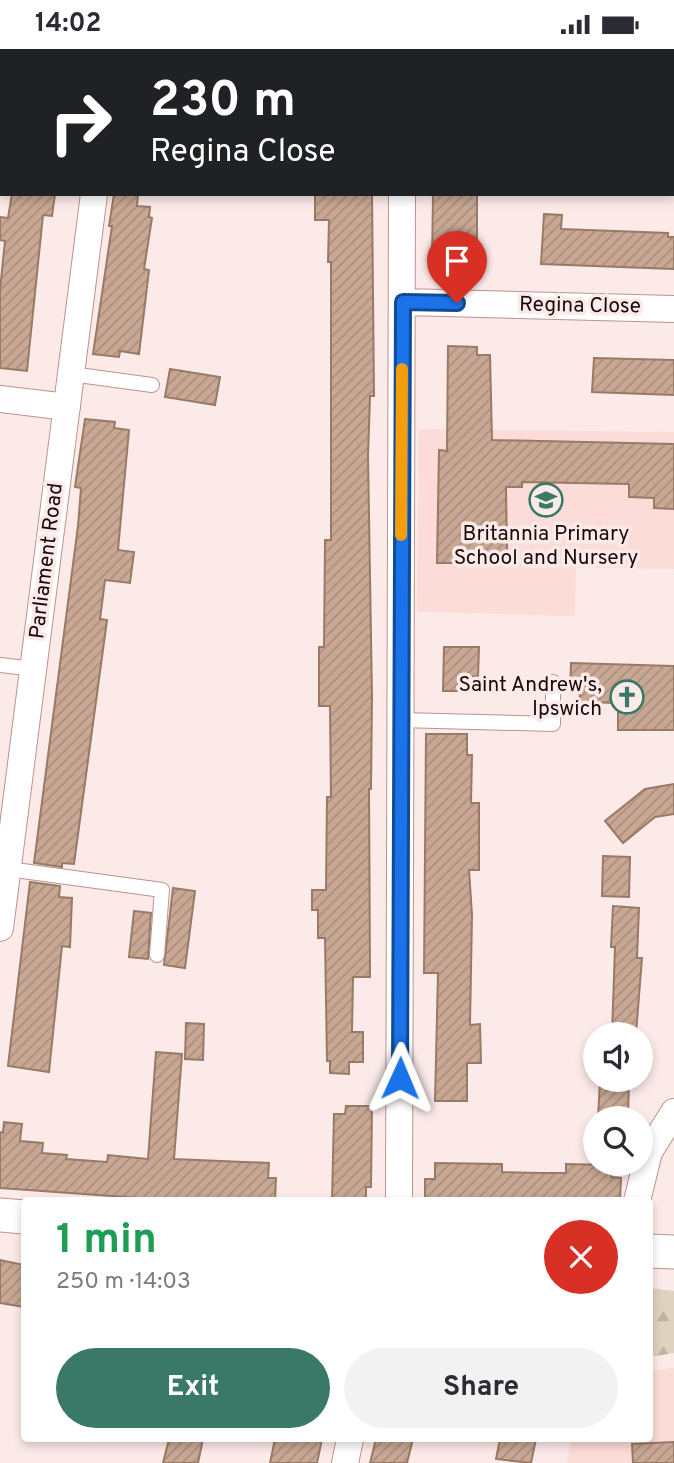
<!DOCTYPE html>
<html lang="en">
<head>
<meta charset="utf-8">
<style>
	:root { --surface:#fff; --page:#f2f2f3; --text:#2b2b33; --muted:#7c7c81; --accent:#3a7967 }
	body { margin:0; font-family:Overpass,sans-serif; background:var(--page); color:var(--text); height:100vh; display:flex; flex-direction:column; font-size:26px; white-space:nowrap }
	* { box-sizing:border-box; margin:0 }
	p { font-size:23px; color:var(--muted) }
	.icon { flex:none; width:38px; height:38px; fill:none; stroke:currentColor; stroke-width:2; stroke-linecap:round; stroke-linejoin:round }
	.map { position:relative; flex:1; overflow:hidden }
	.panel { position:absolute; left:21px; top:1148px; width:632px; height:245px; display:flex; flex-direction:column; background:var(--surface); border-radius:7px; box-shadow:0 4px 10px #0003 }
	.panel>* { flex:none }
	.top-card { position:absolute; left:0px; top:0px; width:676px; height:147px; box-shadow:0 4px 10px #0003; background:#202124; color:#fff; overflow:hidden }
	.fabs { position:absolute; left:583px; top:973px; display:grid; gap:14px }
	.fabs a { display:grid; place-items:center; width:70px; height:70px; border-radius:50%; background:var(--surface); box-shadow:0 4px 10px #0003; font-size:35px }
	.pin { position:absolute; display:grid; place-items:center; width:60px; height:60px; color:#fff; margin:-72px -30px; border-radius:50% 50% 50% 0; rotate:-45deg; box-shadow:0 0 7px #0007 }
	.pin .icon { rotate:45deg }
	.me { position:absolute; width:77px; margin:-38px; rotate:1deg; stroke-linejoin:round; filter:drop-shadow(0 0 5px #0008) }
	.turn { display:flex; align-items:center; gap:24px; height:147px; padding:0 35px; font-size:32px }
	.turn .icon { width:91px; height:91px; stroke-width:2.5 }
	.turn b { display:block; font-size:49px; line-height:60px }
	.round { display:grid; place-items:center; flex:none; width:74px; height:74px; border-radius:37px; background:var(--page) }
	.overview { display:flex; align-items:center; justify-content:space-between; height:119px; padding:0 35px }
	h1 { font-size:42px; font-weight:700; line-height:52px; color:#1e9e55 }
	.cta { display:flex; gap:14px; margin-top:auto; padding:14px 35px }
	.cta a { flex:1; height:80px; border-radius:42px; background:var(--accent); color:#fff; font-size:28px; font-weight:700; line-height:80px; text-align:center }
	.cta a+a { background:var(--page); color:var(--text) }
	.status { display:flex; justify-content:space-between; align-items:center; height:49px; padding:0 35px; background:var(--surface); direction:ltr }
	.status svg { height:19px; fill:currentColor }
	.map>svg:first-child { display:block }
	.built { fill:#fbdcd8 }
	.forest { fill:url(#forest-firs) }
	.building { fill:url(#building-hatch); stroke:#987a66; stroke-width:2 }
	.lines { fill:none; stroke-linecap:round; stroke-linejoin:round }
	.service-casing { stroke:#bb948f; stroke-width:16 }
	.minor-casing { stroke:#bb948f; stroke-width:28 }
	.tertiary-casing { stroke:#bb948f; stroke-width:35 }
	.service { stroke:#fff; stroke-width:14 }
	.minor { stroke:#fff; stroke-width:26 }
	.tertiary { stroke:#fff; stroke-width:33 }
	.route-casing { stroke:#114b97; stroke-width:18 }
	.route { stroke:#1a73e8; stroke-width:12 }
	.slow { stroke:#f59e0b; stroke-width:12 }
	.labels { text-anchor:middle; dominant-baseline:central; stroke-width:7; stroke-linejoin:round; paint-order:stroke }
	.street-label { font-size:21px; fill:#180a09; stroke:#fbeae8 }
	.poi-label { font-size:21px; fill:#180a09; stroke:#fbeae8 }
</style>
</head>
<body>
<div class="status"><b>14:02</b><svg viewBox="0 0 49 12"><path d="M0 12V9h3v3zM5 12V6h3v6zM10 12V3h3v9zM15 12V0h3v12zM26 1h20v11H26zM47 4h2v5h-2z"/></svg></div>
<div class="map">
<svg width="674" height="1414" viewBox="0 0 674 1414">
	<defs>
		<pattern id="forest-firs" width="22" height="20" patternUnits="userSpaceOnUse" patternTransform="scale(1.75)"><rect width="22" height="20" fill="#ded3be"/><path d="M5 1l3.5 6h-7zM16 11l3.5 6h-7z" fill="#beb4a2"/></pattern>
		<pattern id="building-hatch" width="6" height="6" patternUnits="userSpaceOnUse" patternTransform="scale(1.75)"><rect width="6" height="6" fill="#c8a894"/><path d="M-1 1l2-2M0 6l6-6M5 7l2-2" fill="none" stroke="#ab8f7e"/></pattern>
	</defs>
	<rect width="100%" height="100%" fill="#fbeae8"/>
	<path class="built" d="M 419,380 L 674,383 L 674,520 L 576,519 L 575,567 L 417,563 Z
		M 674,1319 L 674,1414 L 566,1414 L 572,1390 L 649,1390 L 649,1322 Z"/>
	<path class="forest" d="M 649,1239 L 674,1242 L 674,1304 L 649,1308 Z"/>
	<path class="building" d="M 12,145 L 55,145 L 52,167 L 43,166 L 27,322 L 0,319 L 0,241 L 5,192 L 0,191 L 0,168 L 8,169 Z
		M 114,145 L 138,145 L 137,157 L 150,158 L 149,168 L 152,169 L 144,220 L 149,221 L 139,305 L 120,302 L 119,308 L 93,305 L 112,177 L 109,177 Z
		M 315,145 L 372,145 L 374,347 L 370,347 L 368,407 L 372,647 L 371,740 L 369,740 L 370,928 L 353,928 L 352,983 L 363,983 L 363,1013 L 349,1013 L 349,1025 L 330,1024 L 330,1012 L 327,1012 L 325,889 L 318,889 L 318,861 L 312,861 L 312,841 L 326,841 L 327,748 L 331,748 L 330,657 L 319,657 L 319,598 L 324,598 L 325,491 L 331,491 L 331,213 L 328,213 L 329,171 L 315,171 Z
		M 433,145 L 477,145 L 477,216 L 432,216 Z
		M 544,165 L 562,166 L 561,180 L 668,184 L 668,188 L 674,188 L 674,220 L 541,215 Z
		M 448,297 L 477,298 L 477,306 L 490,306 L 492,391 L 674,395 L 674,460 L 654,459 L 654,449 L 629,448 L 629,435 L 522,433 L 522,438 L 506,438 L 507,504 L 504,505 L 503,514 L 437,514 L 439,401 L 447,402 Z
		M 594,309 L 674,311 L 674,346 L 592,343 Z
		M 170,320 L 220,328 L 215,356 L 165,348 Z
		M 85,370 L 115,373 L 114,379 L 129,381 L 118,501 L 134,503 L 130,534 L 105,531 L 100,570 L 107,571 L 74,815 L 62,814 L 62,818 L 34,814 L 78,477 L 81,439 L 75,438 Z
		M 444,598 L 479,598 L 478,628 L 464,627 L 464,642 L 443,642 Z
		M 571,614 L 674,617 L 674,681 L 618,681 L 618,654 L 579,653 L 580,643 L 570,643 Z
		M 426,685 L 467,685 L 467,706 L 472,706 L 471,754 L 479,754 L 479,821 L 469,821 L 472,866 L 470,976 L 480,975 L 481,1014 L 467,1014 L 467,1052 L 435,1052 L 438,924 L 424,924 Z
		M 674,735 L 674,765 L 655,768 L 623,794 L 605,772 L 645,740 Z
		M 603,807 L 630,808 L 629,848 L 602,847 Z
		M 30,833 L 60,837 L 59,848 L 72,849 L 70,898 L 62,897 L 49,1023 L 8,1017 Z
		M 173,839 L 195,842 L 185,919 L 164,916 Z
		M 613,857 L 639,859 L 637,909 L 642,909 L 636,985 L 612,985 L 615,898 L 611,898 Z
		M 134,862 L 151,864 L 148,910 L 129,908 Z
		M 186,974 L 204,975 L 203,1011 L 185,1010 Z
		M 156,1003 L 182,1005 L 174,1110 L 269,1114 L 268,1129 L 276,1129 L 275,1152 L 181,1152 L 0,1139 L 0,1083 L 3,1084 L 4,1073 L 22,1075 L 20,1092 L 43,1094 L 42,1104 L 67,1106 L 66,1110 L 107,1113 L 108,1106 L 148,1110 Z
		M 600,1031 L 629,1031 L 628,1069 L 598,1069 Z
		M 346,1057 L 372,1057 L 371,1138 L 366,1138 L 366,1152 L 332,1152 L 334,1065 L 345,1065 Z
		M 435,1114 L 502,1115 L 502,1123 L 540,1124 L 566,1124 L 566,1115 L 612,1116 L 611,1128 L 621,1129 L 620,1152 L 425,1152 L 425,1130 L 435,1130 Z
		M 0,1211 L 24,1216 L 24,1258 L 0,1254 Z
		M 169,1390 L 203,1390 L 198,1414 L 163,1414 Z
		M 275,1390 L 322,1390 L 317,1414 L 270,1414 Z
		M 376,1390 L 413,1390 L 407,1414 L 370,1414 Z
		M 500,1390 L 536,1390 L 531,1414 L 496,1410 Z
		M 674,1393 L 674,1414 L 633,1414 L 632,1395 Z"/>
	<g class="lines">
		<defs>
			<path id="service" d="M 71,325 L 152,336
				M 0,616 L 34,620
				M 400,671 L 553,675 L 553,633
				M 8,820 L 162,841 L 157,906"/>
			<path id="minor" d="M 401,0 L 401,2
				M 112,2 L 113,0
				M 403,253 L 674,260
				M 0,350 L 67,358
				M 0,879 L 94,145
				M 399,1152 L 402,145
				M 637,1152 L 649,1103 L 674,1063
				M 345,1414 L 350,1390"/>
			<path id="tertiary" d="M 0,1166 L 24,1168
				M 649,1202 L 674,1203"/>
		</defs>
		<use href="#service" class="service-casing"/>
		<use href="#minor" class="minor-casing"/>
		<use href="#tertiary" class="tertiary-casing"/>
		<use href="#service" class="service"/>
		<use href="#minor" class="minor"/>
		<use href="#tertiary" class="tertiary"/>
	</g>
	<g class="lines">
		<defs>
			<path id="route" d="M 400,1029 L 403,253 L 457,254"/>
		</defs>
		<use href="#route" class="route-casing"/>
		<use href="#route" class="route"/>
		<path class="slow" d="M 401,486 L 402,320"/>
	</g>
	<defs>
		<symbol id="school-ring" viewBox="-11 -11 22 22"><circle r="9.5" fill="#fbeae8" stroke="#3a7967" stroke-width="1.5"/><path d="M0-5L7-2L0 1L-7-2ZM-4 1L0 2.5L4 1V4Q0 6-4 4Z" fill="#3a7967"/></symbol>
		<symbol id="church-ring" viewBox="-11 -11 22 22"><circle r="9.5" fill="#fbeae8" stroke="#3a7967" stroke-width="1.5"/><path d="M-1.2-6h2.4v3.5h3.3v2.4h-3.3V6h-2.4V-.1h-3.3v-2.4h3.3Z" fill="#3a7967"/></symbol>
	</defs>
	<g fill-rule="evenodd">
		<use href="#school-ring" x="527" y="432" width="38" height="38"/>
		<use href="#church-ring" x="608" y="629" width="38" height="38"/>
	</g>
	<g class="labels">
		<g class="street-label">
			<text transform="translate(580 257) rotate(1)">Regina Close</text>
			<text transform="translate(47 512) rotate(-83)">Parliament Road</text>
		</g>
		<g class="poi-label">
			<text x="546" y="485">Britannia Primary<tspan x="546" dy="24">School and Nursery</tspan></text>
			<text x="602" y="636" text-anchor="end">Saint Andrew's,<tspan x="602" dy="24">Ipswich</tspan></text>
		</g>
	</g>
</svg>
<div class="fabs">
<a><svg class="icon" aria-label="sound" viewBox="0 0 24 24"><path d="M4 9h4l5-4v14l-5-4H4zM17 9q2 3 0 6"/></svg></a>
<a><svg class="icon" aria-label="search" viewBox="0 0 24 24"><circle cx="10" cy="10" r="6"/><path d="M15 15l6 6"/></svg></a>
</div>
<div class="pin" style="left:457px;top:254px;background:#d93025"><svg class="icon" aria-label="arrive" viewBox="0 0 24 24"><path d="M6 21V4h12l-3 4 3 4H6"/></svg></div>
<svg class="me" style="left:400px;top:1029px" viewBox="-20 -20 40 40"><path d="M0-17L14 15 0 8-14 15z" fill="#1a73e8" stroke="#fff" stroke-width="4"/></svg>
<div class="top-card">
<div class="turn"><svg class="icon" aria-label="right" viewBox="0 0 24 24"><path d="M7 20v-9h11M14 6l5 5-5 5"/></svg><div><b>230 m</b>Regina Close</div></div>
</div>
<section class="panel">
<div class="overview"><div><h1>1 min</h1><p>250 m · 14:03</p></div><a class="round" style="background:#d93025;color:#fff"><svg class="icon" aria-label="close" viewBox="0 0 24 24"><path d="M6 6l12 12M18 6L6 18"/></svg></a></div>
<div class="cta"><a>Exit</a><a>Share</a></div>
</section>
</div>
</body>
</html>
